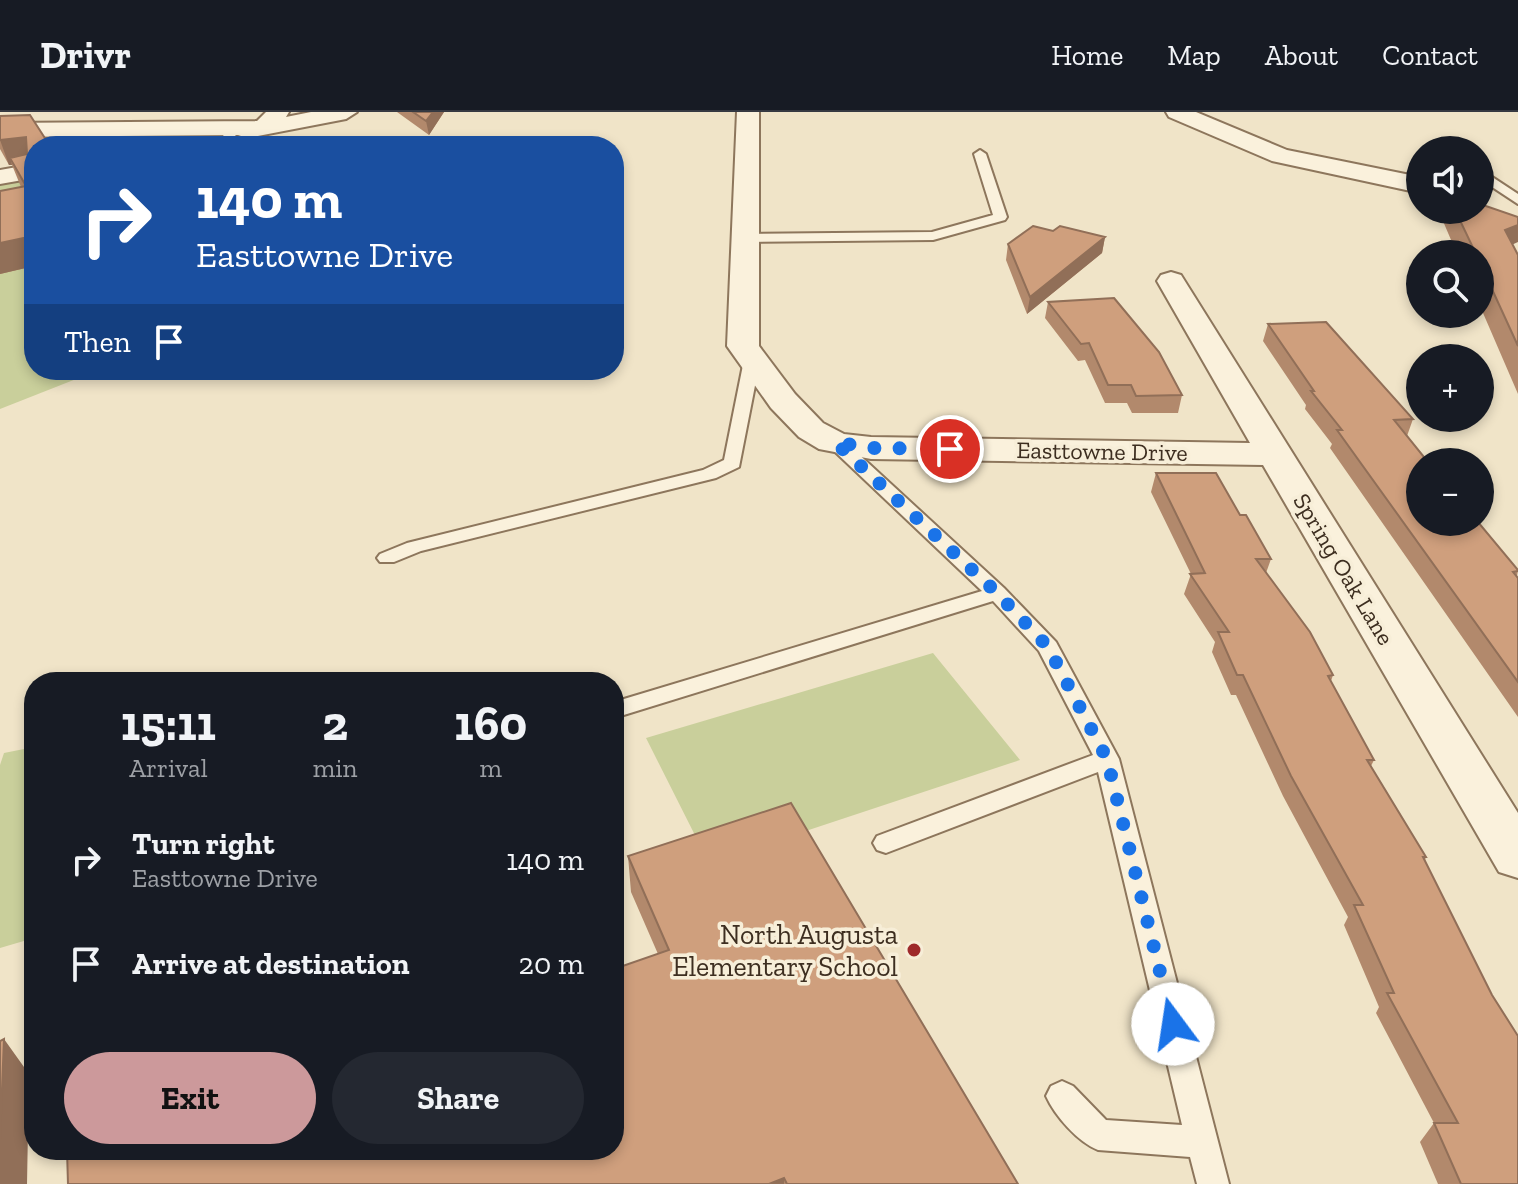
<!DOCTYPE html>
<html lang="en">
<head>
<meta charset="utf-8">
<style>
	:root { --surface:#171b24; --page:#242831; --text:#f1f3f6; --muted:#9ea1a6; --line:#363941; --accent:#cc999b }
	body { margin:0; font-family:"Zilla Slab",serif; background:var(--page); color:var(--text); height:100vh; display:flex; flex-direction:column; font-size:30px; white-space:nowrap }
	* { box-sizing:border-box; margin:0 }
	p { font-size:26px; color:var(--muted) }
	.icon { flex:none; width:44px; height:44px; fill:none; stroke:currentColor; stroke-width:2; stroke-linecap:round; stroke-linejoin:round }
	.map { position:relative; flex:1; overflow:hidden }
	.side { position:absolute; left:24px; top:560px; width:600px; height:488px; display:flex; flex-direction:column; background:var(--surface); border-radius:32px; box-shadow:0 4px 12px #0003 }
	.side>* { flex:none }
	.banner { position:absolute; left:24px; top:24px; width:600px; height:244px; border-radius:32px; box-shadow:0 4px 12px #0003; background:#1a4fa0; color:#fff; overflow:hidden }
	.buttons { position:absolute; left:1406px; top:24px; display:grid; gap:16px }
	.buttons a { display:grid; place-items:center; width:88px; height:88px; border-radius:50%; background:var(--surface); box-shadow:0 4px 12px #0003; font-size:40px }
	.pin { position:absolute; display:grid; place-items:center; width:68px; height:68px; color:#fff; margin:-34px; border:4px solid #fff; border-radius:50%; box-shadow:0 2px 8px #0007 }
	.me { position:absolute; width:88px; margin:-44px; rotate:346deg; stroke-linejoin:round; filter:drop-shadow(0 0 6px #0008) }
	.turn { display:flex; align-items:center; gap:28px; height:168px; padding:0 40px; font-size:36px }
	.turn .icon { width:104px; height:104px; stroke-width:2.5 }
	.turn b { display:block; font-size:56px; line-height:68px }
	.then { display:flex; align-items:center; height:76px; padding:0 40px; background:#0003; gap:16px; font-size:30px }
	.eta { display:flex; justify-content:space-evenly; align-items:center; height:136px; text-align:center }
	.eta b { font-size:48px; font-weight:700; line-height:56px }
	.action { display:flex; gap:16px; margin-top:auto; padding:16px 40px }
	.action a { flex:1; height:92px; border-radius:48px; background:var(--accent); color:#111; font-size:32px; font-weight:700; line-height:92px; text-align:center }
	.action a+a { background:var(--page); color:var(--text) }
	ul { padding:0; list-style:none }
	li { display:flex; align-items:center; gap:24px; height:104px; padding:0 40px }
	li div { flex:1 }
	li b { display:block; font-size:30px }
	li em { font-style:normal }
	header { display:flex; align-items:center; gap:48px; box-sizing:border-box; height:112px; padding:0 40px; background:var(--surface); border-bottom:2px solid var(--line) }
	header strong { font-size:38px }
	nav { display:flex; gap:44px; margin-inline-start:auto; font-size:28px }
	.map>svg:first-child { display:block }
	.green { fill:#c9cf9b }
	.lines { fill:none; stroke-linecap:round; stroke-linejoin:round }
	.service-casing { stroke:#8d765c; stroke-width:4 }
	.minor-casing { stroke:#8d765c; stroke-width:4 }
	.service { fill:#faf1dc; fill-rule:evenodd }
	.minor { fill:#faf1dc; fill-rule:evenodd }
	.wall { fill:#b2896c }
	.shaded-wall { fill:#916f58 }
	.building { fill:#cf9f7d; stroke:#916f58; stroke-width:2 }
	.route { stroke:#1a73e8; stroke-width:14; stroke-dasharray:0 25.2 }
	.poi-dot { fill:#9e2a2b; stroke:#f7eed8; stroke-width:3 }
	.labels { text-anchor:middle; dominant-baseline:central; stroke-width:7; stroke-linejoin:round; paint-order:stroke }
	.street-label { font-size:24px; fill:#3d2e20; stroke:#f7eed8 }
	.near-poi-label { font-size:28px; fill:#3d2e20; stroke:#f7eed8; text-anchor:end }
</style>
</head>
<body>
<header>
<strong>Drivr</strong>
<nav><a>Home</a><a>Map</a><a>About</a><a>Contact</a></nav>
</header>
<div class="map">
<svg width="1518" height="1072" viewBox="0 0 1518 1072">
	<rect width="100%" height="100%" fill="#f0e4c8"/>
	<path class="green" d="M 34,61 L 34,258 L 99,258 L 0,297 L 0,67 Z
		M 933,541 L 1020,648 L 709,751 L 646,626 Z
		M 34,635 L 34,826 L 0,836 L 0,653 L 4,641 Z"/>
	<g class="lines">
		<defs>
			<path id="service" d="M 224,20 L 232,20 L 246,34 L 233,34 L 222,22 Z
				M 980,38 L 986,42 L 1007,105 L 1005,108 L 933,128 L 743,130 L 736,126 L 743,122 L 932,120 L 993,103 L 974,42 Z
				M 1480,57 L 1518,82 L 1518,92 L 1480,67 Z
				M 752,243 L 760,248 L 739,355 L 716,366 L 421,439 L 394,450 L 380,450 L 377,446 L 380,442 L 407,431 L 703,358 L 724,348 L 744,248 Z
				M 835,325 L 841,326 L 1004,476 L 1056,530 L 1119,647 L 1229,1072 L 1197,1072 L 1190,1045 L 1098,1038 C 1078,1030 1055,1004 1046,984 L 1051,974 L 1062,969 L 1073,974 L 1106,1008 L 1182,1013 L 1098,660 L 886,741 L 877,738 L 873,731 L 877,724 L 1093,643 L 1039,539 L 993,489 L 614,606 L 614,590 L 982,479 L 829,334 L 826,330 Z"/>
			<path id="minor" d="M 266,0 L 289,0 L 286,5 L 311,0 L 357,0 L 346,7 L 247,26 L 238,23 L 0,25 L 0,11 L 257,9 Z
				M 737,0 L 759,0 L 759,234 L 795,282 L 823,311 L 844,322 L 871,325 L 1250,331 L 1157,169 L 1161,163 L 1171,160 L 1181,163 L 1518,701 L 1518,766 L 1499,760 L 1263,353 L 871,347 L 819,337 L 799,325 L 771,296 L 727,234 Z
				M 1166,0 L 1196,0 L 1287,38 L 1420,65 L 1420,81 L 1272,49 L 1169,5 Z
				M 34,52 L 34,66 L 0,72 L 0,58 Z"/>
		</defs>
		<use href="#service" class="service-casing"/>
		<use href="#minor" class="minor-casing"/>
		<use href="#service" class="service"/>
		<use href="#minor" class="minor"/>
	</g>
	<path class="wall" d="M 397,0 L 444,0 L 429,23 Z
		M 0,4 L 34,34 L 34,154 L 0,162 L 21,75 L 12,53 L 9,53 L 0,37 Z
		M 1442,98 L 1480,98 L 1513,133 L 1518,143 L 1518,282 L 1480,194 L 1480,142 L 1457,142 L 1440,102 Z
		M 1053,119 L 1105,125 L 1102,141 L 1027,202 L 1006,148 L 1008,132 Z
		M 1048,190 L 1182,283 L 1178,301 L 1132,301 L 1127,291 L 1105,291 L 1085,248 L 1078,249 L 1045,206 Z
		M 1268,212 L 1413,307 L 1407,324 L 1518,458 L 1517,464 L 1518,466 L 1518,605 L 1330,336 L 1332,332 L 1305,297 L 1306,293 L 1263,229 Z
		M 1156,361 L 1240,403 L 1271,447 L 1266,461 L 1333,563 L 1331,569 L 1374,648 L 1371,654 L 1426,745 L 1425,748 L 1518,1072 L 1438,1072 L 1420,1030 L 1434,1011 L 1376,901 L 1379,895 L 1344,813 L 1348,805 L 1283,684 L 1236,583 L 1231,583 L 1212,540 L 1215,530 L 1184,482 L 1191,462 L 1151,380 Z
		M 628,744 L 1018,1072 L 68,1072 L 614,1038 L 658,842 L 631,780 Z"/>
	<path class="shaded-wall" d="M 433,0 L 444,0 L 429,23 L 426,9 Z
		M 26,25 L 34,45 L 10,46 L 12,53 L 9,53 L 0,28 Z
		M 1518,113 L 1518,130 L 1496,140 L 1505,118 Z
		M 34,118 L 34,154 L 0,162 L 0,131 Z
		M 1105,125 L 1102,141 L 1027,202 L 1030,185 Z
		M 4,927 L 29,962 L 27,1072 L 0,1072 L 0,1027 Z
		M 784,1066 L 784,1072 L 769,1072 Z"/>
	<path class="building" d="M 413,0 L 433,0 L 426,9 Z
		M 30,3 L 50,34 L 34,34 L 34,118 L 30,119 L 33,124 L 0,131 L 0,79 L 26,74 L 10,46 L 27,42 L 26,25 L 0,28 L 0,4 Z
		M 1480,92 L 1518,105 L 1518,113 L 1505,118 L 1518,143 L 1518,234 L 1480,151 L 1480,142 L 1476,142 L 1455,98 L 1480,98 Z
		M 1033,114 L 1053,119 L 1060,114 L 1105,125 L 1030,185 L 1008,132 Z
		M 1114,186 L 1159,240 L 1182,283 L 1136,284 L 1131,273 L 1108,273 L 1089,231 L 1081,232 L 1048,190 Z
		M 1326,210 L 1413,307 L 1394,308 L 1428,350 L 1420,350 L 1420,410 L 1478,410 L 1518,458 L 1518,459 L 1513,460 L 1518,466 L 1518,570 L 1337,318 L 1342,318 L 1311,279 L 1314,279 L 1268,212 Z
		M 1156,361 L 1216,361 L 1240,403 L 1246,403 L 1271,447 L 1256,447 L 1310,520 L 1333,563 L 1328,564 L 1374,648 L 1367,648 L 1426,745 L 1423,745 L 1492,883 L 1518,924 L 1518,1072 L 1461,1072 L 1434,1011 L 1458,1011 L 1387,881 L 1394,881 L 1354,793 L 1363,793 L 1291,664 L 1243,563 L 1237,563 L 1218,520 L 1229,520 L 1190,462 L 1205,461 Z
		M 791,691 L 1018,1072 L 787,1072 L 784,1066 L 769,1072 L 68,1072 L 67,1038 L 614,1038 L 614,857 L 669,838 L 628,744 Z
		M 4,927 L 0,1027 L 0,929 Z"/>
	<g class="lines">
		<path class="route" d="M 950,337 L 871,336 L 835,330 L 997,481 L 1048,535 L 1107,647 L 1173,912"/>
	</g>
	<circle class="poi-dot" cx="914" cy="838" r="8"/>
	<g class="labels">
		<g class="street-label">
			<text transform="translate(1102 339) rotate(1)">Easttowne Drive</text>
			<text transform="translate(1344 457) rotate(59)">Spring Oak Lane</text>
		</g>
		<g class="near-poi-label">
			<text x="898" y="822">North Augusta<tspan x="898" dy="32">Elementary School</tspan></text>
		</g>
	</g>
</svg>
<div class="buttons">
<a><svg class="icon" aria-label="sound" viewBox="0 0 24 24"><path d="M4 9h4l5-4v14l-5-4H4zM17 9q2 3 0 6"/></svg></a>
<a><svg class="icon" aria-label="search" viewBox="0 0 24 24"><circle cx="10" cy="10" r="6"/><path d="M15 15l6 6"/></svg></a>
<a>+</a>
<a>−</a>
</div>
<div class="pin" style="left:950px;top:337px;background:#d93025"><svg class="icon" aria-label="arrive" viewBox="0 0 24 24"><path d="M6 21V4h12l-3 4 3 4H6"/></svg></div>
<svg class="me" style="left:1173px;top:912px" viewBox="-20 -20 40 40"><circle r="19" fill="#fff"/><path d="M0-13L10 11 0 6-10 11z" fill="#1a73e8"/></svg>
<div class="banner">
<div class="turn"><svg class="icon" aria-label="right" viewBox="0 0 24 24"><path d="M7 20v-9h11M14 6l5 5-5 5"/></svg><div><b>140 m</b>Easttowne Drive</div></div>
<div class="then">Then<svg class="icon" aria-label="arrive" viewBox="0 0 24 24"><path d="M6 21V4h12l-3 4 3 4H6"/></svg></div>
</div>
<section class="side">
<div class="eta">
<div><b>15:11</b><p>Arrival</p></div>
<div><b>2</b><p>min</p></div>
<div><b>160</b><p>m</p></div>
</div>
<ul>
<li><svg class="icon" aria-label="right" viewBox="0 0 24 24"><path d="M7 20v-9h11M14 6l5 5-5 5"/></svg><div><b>Turn right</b><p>Easttowne Drive</p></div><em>140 m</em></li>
<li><svg class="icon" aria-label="arrive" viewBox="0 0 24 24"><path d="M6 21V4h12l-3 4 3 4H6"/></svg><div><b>Arrive at destination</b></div><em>20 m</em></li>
</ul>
<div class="action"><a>Exit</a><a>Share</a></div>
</section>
</div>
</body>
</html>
